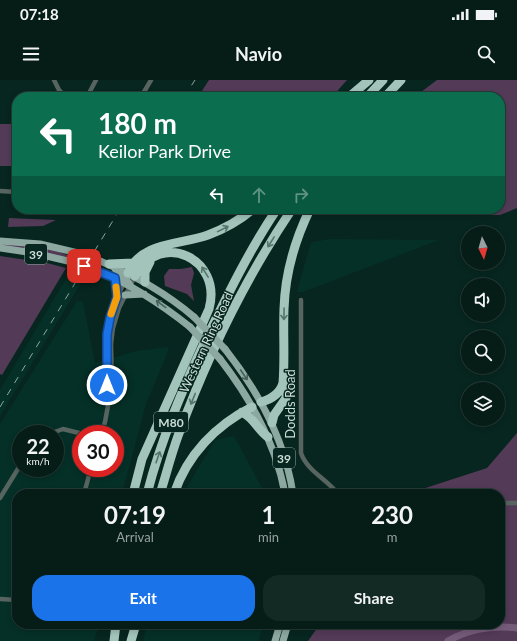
<!DOCTYPE html>
<html lang="en">
<head>
<meta charset="utf-8">
<style>
	:root { --surface:#051c17; --page:#132924; --text:#f1f3f6; --muted:#97a1a1; --line:#263a36; --accent:#1a73e8 }
	body { margin:0; font-family:Lato,sans-serif; background:var(--page); color:var(--text); height:100vh; display:flex; flex-direction:column; font-size:15px; white-space:nowrap }
	* { box-sizing:border-box; margin:0 }
	p { font-size:13px; color:var(--muted) }
	.icon { flex:none; width:22px; height:22px; fill:none; stroke:currentColor; stroke-width:2; stroke-linecap:round; stroke-linejoin:round }
	.map { position:relative; flex:1; overflow:hidden }
	.drawer { position:absolute; left:12px; top:409px; width:493px; height:140px; display:flex; flex-direction:column; background:var(--surface); border-radius:16px; box-shadow:0 2px 6px #0003,0 0 0 1px var(--line) }
	.drawer>* { flex:none }
	.hud { position:absolute; left:12px; top:12px; width:493px; height:122px; border-radius:16px; box-shadow:0 2px 6px #0003,0 0 0 1px var(--line); background:#0b6e4f; color:#fff; overflow:hidden }
	.needle { width:26px; rotate:175deg }
	.fabs { position:absolute; left:461px; top:146px; display:grid; gap:8px }
	.fabs a { display:grid; place-items:center; width:44px; height:44px; border-radius:50%; background:var(--surface); box-shadow:0 2px 6px #0003,0 0 0 1px var(--line); font-size:20px }
	.speed { position:absolute; left:12px; top:345px; display:flex; gap:8px; font-size:20px; font-weight:700; text-align:center }
	.speed>* { display:grid; place-content:center; width:52px; height:52px; border-radius:50%; background:var(--surface); box-shadow:0 2px 6px #0003,0 0 0 1px var(--line); line-height:1 }
	.speed small { font-size:10px; font-weight:400 }
	.speed .limit { border:6px solid #d22; background:#fff; color:#111 }
	.pin { position:absolute; display:grid; place-items:center; width:34px; height:34px; color:#fff; margin:-17px; border-radius:8px; box-shadow:0 2px 6px #0006 }
	.me { position:absolute; width:44px; margin:-22px; rotate:0deg; stroke-linejoin:round; filter:drop-shadow(0 0 3px #0008) }
	.turn { display:flex; align-items:center; gap:14px; height:84px; padding:0 20px; font-size:18px }
	.turn .icon { width:52px; height:52px; stroke-width:2.5 }
	.turn b { display:block; font-size:28px; line-height:34px }
	.lanes { display:flex; align-items:center; height:38px; padding:0 20px; background:#0003; justify-content:center; gap:20px; direction:ltr }
	.lanes .off { opacity:.35 }
	.eta { display:flex; justify-content:space-evenly; align-items:center; height:68px; text-align:center }
	.eta b { font-size:24px; font-weight:700; line-height:28px }
	.action { display:flex; gap:8px; margin-top:auto; padding:8px 20px }
	.action a { flex:1; height:46px; border-radius:16px; background:var(--accent); color:#fff; font-size:16px; font-weight:700; line-height:46px; text-align:center }
	.action a+a { background:var(--page); color:var(--text) }
	.status { display:flex; justify-content:space-between; align-items:center; height:28px; padding:0 20px; background:var(--surface); direction:ltr }
	.status svg { height:11px; fill:currentColor }
	header { display:flex; justify-content:space-between; align-items:center; height:52px; padding:0 20px; background:var(--surface); font-size:18px; font-weight:700 }
	.map>svg:first-child { display:block }
	.built { fill:#053027; fill-rule:evenodd }
	.green { fill:#533a57 }
	.lines { fill:none; stroke-linecap:round; stroke-linejoin:round }
	.river { stroke:#755b7a; stroke-width:7 }
	.minor { stroke:#576460; stroke-width:4.5 }
	.primary { stroke:#8da8a0; stroke-width:7 }
	.motorway { stroke:#a2c4ba; stroke-width:9 }
	.rail { stroke:#8fa59f; stroke-width:1; stroke-dasharray:7 7; stroke-linecap:butt }
	.primary-bridge { stroke:#8da8a0; stroke-width:7 }
	.oneway { stroke:#54756c }
	.oneway2 { stroke:#436059 }
	.route-casing { stroke:#114b97; stroke-width:10 }
	.route { stroke:#1a73e8; stroke-width:7 }
	.slow { stroke:#f59e0b; stroke-width:7 }
	.labels { text-anchor:middle; dominant-baseline:central; stroke-width:3; stroke-linejoin:round; paint-order:stroke }
	.shield { fill:#07261f; stroke:#92a7a1; stroke-width:1 }
	.shield-label { font-size:12px; font-weight:bold; fill:#cdded9 }
	.street-label { font-size:13px; fill:#cdded9; stroke:#07261f }
</style>
</head>
<body>
<div class="status"><b>07:18</b><svg viewBox="0 0 49 12"><path d="M0 12V9h3v3zM5 12V6h3v6zM10 12V3h3v9zM15 12V0h3v12zM26 1h20v11H26zM47 4h2v5h-2z"/></svg></div>
<header><svg class="icon" aria-label="menu" viewBox="0 0 24 24"><path d="M4 6h16M4 12h16M4 18h16"/></svg>Navio<svg class="icon" aria-label="search" viewBox="0 0 24 24"><circle cx="10" cy="10" r="6"/><path d="M15 15l6 6"/></svg></header>
<div class="map">
<svg width="517" height="561" viewBox="0 0 517 561">
	<rect width="100%" height="100%" fill="#07261f"/>
	<path class="built" d="M 330,159 L 439,160 L 303,212 L 297,212 L 310,165 L 312,162 Z
		M 74,185 L 89,190 L 0,336 L 0,310 Z
		M 77,221 L 83,222 L 95,283 L 136,271 L 167,267 L 169,269 L 146,324 L 122,414 L 17,414 L 17,544 L 99,544 L 94,561 L 0,561 L 0,344 ZM 21,354 L 55,354 L 55,388 L 21,388 ZM 81,354 L 115,354 L 115,388 L 81,388 Z
		M 234,356 L 262,408 L 260,412 L 262,414 L 183,414 L 215,360 Z
		M 147,544 L 264,544 L 258,561 L 143,561 Z"/>
	<path class="green" d="M 209,0 L 347,0 L 332,17 L 198,17 Z
		M 437,0 L 517,0 L 517,128 L 500,135 L 323,133 L 326,129 L 500,129 L 500,17 L 417,17 L 421,12 Z
		M 0,44 L 17,44 L 17,86 L 0,86 Z
		M 9,138 L 56,140 L 43,146 L 8,147 Z
		M 0,163 L 48,168 L 67,175 L 67,178 L 0,166 Z
		M 0,176 L 47,183 L 66,188 L 2,295 L 0,294 Z
		M 192,187 L 194,193 L 191,205 L 194,221 L 187,214 L 165,206 L 164,196 L 169,189 L 181,189 Z
		M 517,353 L 517,561 L 308,561 L 320,544 L 500,544 L 500,414 L 407,414 L 487,388 Z"/>
	<g class="lines">
		<path class="river" d="M 448,561 C 468,549 494,545 517,548"/>
		<path class="minor" d="M 54,0 L 59,10 L 66,17
			M 87,17 L 96,0
			M 141,17 L 151,0
			M 0,111 L 17,112
			M 301,220 L 301,373 C 307,391 327,399 338,414
			M 108,314 C 107,303 108,293 107,282 C 106,248 109,232 125,201
			M 49,354 L 63,349 L 83,354
			M 101,354 L 105,342 L 112,304 L 111,264 L 113,248 L 119,228 L 135,196
			M 84,414 L 91,388
			M 0,418 L 21,384
			M 500,423 L 517,423
			M 0,519 L 17,520"/>
		<path class="primary" d="M 0,161 L 40,164 L 78,173
			M 0,168 L 34,173 L 72,182
			M 100,181 C 134,195 166,213 194,237
			M 95,189 C 130,204 160,223 190,247
			M 115,189 C 119,196 125,196 130,205
			M 115,198 L 117,217
			M 125,215 L 144,214
			M 225,269 C 258,311 285,360 293,414
			M 220,279 C 251,319 276,364 285,414
			M 275,561 L 280,544
			M 283,561 L 288,544"/>
		<path class="motorway" d="M 349,17 L 369,0
			M 367,17 L 383,0
			M 385,17 L 401,0
			M 109,184 L 134,183
			M 128,193 C 141,161 181,165 208,155 C 224,149 240,140 253,129
			M 145,202 L 145,192 L 150,182
			M 261,322 C 272,319 280,314 283,303 C 285,278 283,254 284,229 C 285,195 295,160 310,129
			M 242,332 C 254,338 258,350 268,357
			M 272,343 L 274,335 L 286,318 L 287,298
			M 133,414 L 142,379 L 209,229 C 223,179 161,149 135,196
			M 147,414 C 161,359 184,306 208,255 C 229,212 250,169 277,129
			M 160,414 C 166,395 171,375 178,356 C 207,277 245,199 292,129
			M 174,414 C 187,375 216,345 252,327
			M 114,561 L 116,544
			M 131,561 L 136,544"/>
		<path class="rail" d="M 184,17 L 195,0
			M 0,327 L 120,129"/>
		<path class="primary-bridge" d="M 78,173 L 100,181
			M 72,182 L 95,189
			M 194,237 L 225,269
			M 190,247 L 220,279"/>
	</g>
	<defs><path id="oneway-shaft" d="M-6 0H5M1.5-3L5.5 0L1.5 3" fill="none" stroke-width="1.6" stroke-linecap="round" stroke-linejoin="round"/></defs>
	<g class="oneway">
		<use href="#oneway-shaft" transform="translate(223 149) rotate(-26)"/>
		<use href="#oneway-shaft" transform="translate(271 162) rotate(122)"/>
		<use href="#oneway-shaft" transform="translate(205 192) rotate(-122)"/>
		<use href="#oneway-shaft" transform="translate(284 234) rotate(91)"/>
		<use href="#oneway-shaft" transform="translate(193 319) rotate(112)"/>
		<use href="#oneway-shaft" transform="translate(158 377) rotate(-71)"/>
	</g>
	<g class="oneway2">
		<use href="#oneway-shaft" transform="translate(161 224) rotate(-144)"/>
		<use href="#oneway-shaft" transform="translate(244 295) rotate(56)"/>
	</g>
	<g class="lines">
		<defs>
			<path id="route" d="M 84,186 L 115,198 L 117,217 L 110,238 L 107,254 L 107,305"/>
		</defs>
		<use href="#route" class="route-casing"/>
		<use href="#route" class="route"/>
		<path class="slow" d="M 111,234 L 117,217 L 116,207"/>
	</g>
	<g class="labels">
		<g class="shield">
			<rect x="25" y="164" width="22" height="20" rx="3"/>
			<rect x="154" y="332" width="34" height="20" rx="3"/>
			<rect x="273" y="368" width="22" height="20" rx="3"/>
		</g>
		<g class="shield-label">
			<text x="36" y="174">39</text>
			<text x="171" y="342">M80</text>
			<text x="284" y="378">39</text>
		</g>
		<g class="street-label">
			<text transform="translate(206 262) rotate(-65)">Western Ring Road</text>
			<text transform="translate(290 324) rotate(-90)">Dodds Road</text>
		</g>
	</g>
</svg>
<div class="fabs">
<a><svg class="needle" viewBox="-14 -14 28 28"><path d="M0-13l5 13h-10z" fill="#e53935"/><path d="M0 13l5-13h-10z" fill="#97a1a1"/></svg></a>
<a><svg class="icon" aria-label="sound" viewBox="0 0 24 24"><path d="M4 9h4l5-4v14l-5-4H4zM17 9q2 3 0 6"/></svg></a>
<a><svg class="icon" aria-label="search" viewBox="0 0 24 24"><circle cx="10" cy="10" r="6"/><path d="M15 15l6 6"/></svg></a>
<a><svg class="icon" aria-label="layers" viewBox="0 0 24 24"><path d="M12 4l9 5-9 5-9-5zM3 14l9 5 9-5"/></svg></a>
</div>
<div class="speed"><div>22<small>km/h</small></div><div class="limit">30</div></div>
<div class="pin" style="left:84px;top:186px;background:#d93025"><svg class="icon" aria-label="arrive" viewBox="0 0 24 24"><path d="M6 21V4h12l-3 4 3 4H6"/></svg></div>
<svg class="me" style="left:107px;top:305px" viewBox="-20 -20 40 40"><circle r="17" fill="#1a73e8" stroke="#fff" stroke-width="3"/><path d="M0-11L8 9 0 5-8 9z" fill="#fff"/></svg>
<div class="hud">
<div class="turn"><svg class="icon" aria-label="left" viewBox="0 0 24 24"><path d="M17 20v-9H6M10 6l-5 5 5 5"/></svg><div><b>180 m</b>Keilor Park Drive</div></div>
<div class="lanes"><svg class="icon" aria-label="left" viewBox="0 0 24 24"><path d="M17 20v-9H6M10 6l-5 5 5 5"/></svg><svg class="icon off" aria-label="ahead" viewBox="0 0 24 24"><path d="M12 20V5M6 11l6-6 6 6"/></svg><svg class="icon off" aria-label="right" viewBox="0 0 24 24"><path d="M7 20v-9h11M14 6l5 5-5 5"/></svg></div>
</div>
<section class="drawer">
<div class="eta">
<div><b>07:19</b><p>Arrival</p></div>
<div><b>1</b><p>min</p></div>
<div><b>230</b><p>m</p></div>
</div>
<div class="action"><a>Exit</a><a>Share</a></div>
</section>
</div>
</body>
</html>
